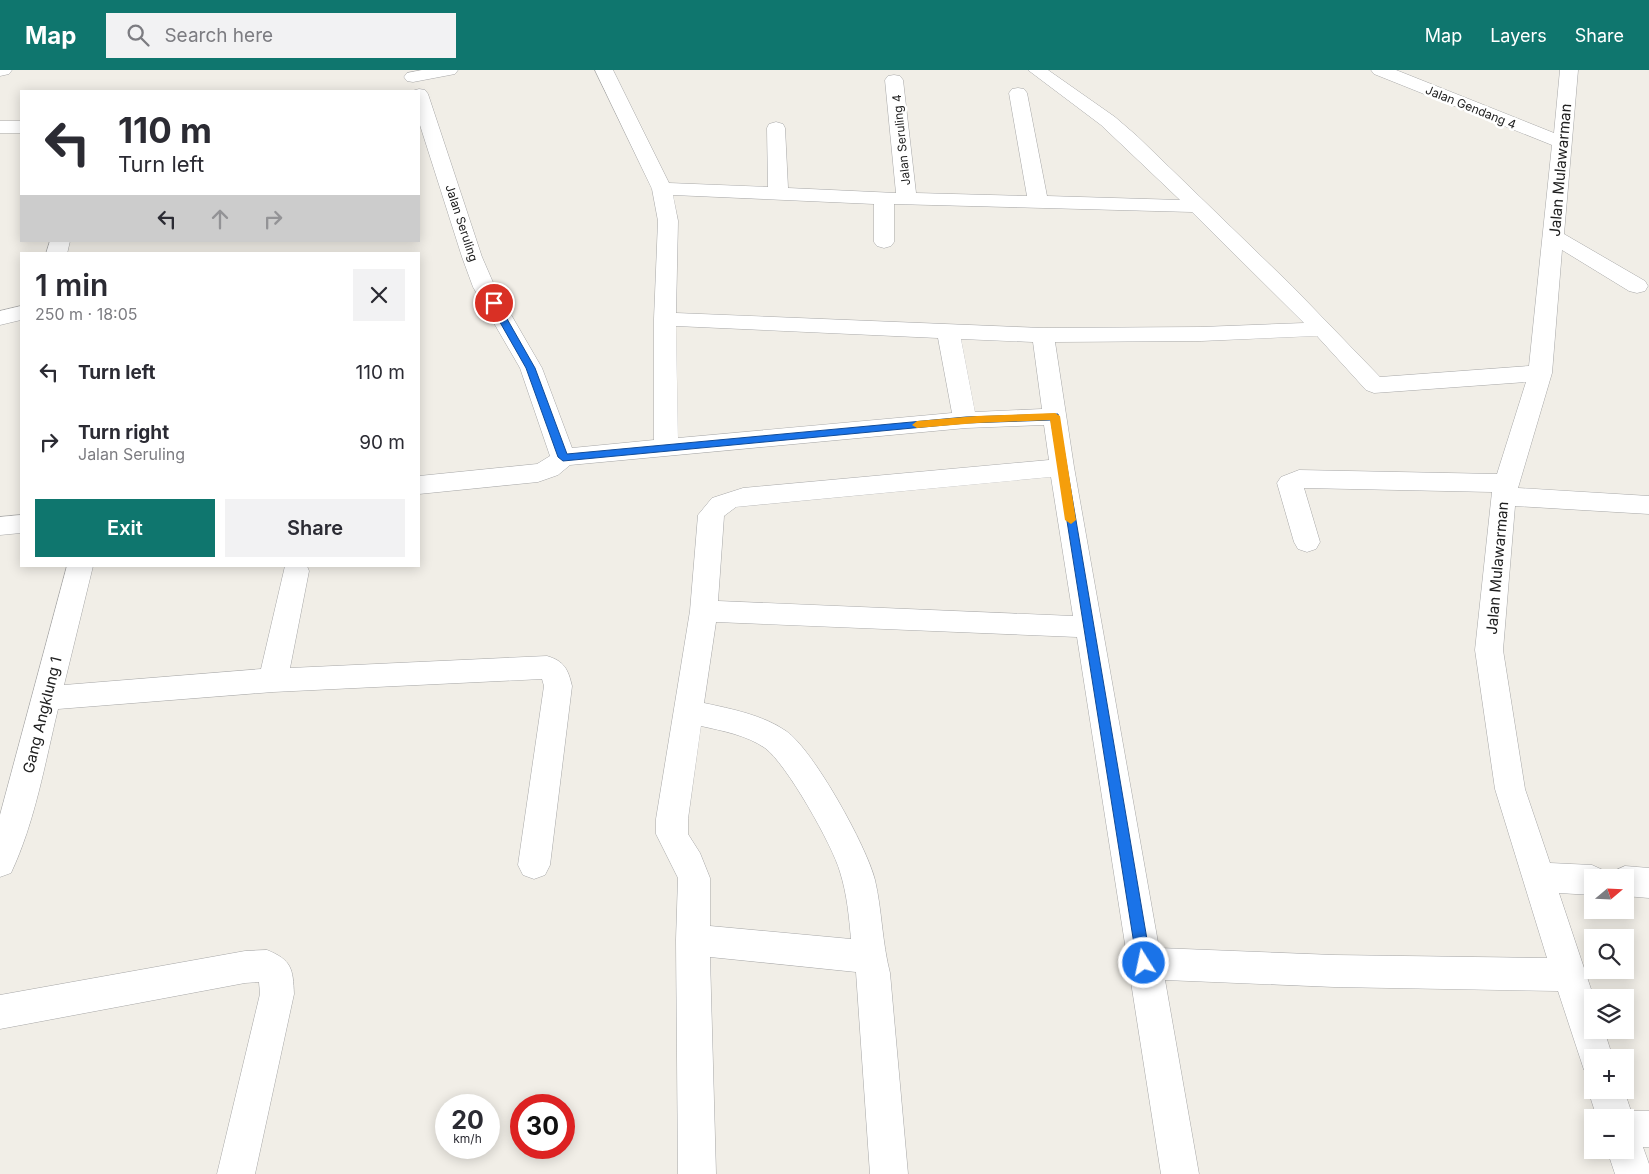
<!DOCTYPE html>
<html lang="en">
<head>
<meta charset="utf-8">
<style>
	:root { --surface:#fff; --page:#f2f2f3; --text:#2b2b33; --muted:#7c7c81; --accent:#0f766e }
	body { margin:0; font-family:Inter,sans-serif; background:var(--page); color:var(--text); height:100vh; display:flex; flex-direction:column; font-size:19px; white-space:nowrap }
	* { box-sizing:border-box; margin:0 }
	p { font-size:16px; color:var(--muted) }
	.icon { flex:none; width:28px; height:28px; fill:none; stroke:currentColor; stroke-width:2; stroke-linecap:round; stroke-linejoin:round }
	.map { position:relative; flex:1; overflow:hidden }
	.details { position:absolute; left:20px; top:182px; width:400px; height:315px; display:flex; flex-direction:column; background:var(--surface); border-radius:0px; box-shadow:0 2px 12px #0003 }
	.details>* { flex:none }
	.top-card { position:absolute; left:20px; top:20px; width:400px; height:152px; border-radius:0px; box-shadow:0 2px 12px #0003; background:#fff; color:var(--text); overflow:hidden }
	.needle { width:32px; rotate:71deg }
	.buttons { position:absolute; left:1584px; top:799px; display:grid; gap:10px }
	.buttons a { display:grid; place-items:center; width:50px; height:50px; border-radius:0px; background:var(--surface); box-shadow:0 2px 12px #0003; font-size:25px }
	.speed { position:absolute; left:435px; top:1024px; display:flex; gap:10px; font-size:25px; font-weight:700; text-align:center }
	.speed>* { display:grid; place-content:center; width:65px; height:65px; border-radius:50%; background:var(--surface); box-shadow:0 2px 12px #0003; line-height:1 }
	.speed small { font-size:12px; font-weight:400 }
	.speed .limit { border:8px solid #d22; background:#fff; color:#111 }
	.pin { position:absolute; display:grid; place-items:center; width:42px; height:42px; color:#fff; margin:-21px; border:2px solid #fff; border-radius:50%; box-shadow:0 1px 5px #0007 }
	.me { position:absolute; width:55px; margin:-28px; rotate:350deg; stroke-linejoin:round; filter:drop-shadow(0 0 4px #0008) }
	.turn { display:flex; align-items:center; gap:18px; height:105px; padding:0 15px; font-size:22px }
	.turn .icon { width:65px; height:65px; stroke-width:2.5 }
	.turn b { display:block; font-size:35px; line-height:42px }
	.lanes { display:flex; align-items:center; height:48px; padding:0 15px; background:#0003; justify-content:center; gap:25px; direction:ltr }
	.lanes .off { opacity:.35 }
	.round { display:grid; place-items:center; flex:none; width:52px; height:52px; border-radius:0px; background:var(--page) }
	.headline { display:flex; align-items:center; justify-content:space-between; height:85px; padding:0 15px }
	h1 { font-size:30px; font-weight:600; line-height:38px }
	.action { display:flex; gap:10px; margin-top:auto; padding:10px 15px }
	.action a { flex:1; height:58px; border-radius:0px; background:var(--accent); color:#fff; font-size:20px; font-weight:600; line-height:58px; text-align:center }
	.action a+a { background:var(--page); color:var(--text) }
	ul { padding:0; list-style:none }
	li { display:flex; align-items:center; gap:15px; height:70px; padding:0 15px }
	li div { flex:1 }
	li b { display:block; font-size:19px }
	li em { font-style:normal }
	header { display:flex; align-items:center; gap:30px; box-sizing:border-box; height:70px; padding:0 25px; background:var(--accent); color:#fff }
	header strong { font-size:24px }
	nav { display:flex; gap:28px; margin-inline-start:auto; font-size:18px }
	.search { width:350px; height:45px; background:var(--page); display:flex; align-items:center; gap:12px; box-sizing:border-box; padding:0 18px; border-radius:0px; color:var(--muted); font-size:19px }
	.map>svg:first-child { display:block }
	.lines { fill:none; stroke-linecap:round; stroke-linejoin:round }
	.minor-casing { stroke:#a7a7a7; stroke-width:1 }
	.minor { fill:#fff; fill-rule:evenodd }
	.route { fill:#1a73e8; stroke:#114b97 }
	.slow { fill:#f59e0b }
	.labels { text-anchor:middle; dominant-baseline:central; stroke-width:5; stroke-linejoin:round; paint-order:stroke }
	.far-street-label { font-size:12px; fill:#202020; stroke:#fff }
	.street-label { font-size:15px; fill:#202020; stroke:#fff }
</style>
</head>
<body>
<header>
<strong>Map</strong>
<div class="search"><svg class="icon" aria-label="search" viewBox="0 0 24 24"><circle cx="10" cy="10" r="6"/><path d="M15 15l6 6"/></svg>Search here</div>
<nav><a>Map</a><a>Layers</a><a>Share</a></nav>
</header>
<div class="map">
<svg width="1649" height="1104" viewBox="0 0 1649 1104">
	<rect width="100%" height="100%" fill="#f1eee7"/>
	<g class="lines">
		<defs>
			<path id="minor" d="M 0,0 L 12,0 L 9,4 L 0,6 Z
				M 422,0 L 458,0 L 455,4 L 413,12 L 407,11 L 404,7 L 407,3 Z
				M 595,0 L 613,0 L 669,113 L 768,117 L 767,58 L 769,54 L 776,52 L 783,54 L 785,58 L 788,118 L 896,123 L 885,10 L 888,6 L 894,5 L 900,6 L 903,10 L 916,123 L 1027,126 L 1009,23 L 1012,19 L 1018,18 L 1024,19 L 1027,23 L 1047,126 L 1180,130 L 1101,55 L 1028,0 L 1048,0 L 1115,47 L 1137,66 L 1292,216 L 1380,307 L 1529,296 L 1552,75 L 1374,4 L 1371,0 L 1396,0 L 1554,63 L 1560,0 L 1578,0 L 1564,164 L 1645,211 L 1648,216 L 1645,221 L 1637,223 L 1629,221 L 1562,180 L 1552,303 L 1518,418 L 1649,426 L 1649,444 L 1515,436 L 1503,580 L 1525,719 L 1550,793 L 1592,795 L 1603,800 L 1607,808 L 1592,808 L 1592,825 L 1559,823 L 1594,928 L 1592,960 L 1604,960 L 1613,988 L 1592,988 L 1592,1004 L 1584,1000 L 1558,921 L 1334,917 L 1165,910 L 1199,1104 L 1161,1104 L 1077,567 L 716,552 L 704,633 C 732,639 763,645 786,661 C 813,679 867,777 875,810 C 882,840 882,872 890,903 L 908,1104 L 870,1104 L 856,902 L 710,887 L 716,1104 L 678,1104 L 676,870 L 678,808 L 656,764 L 656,749 L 690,541 L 698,445 L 712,428 L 743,418 L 1049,390 L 1044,355 L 966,358 L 570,395 L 558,405 L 538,412 L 419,424 L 419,406 L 537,394 L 550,386 L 520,298 L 473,217 L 462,187 L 419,52 L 419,21 L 412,21 L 419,19 L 425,20 L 428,24 L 482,187 L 495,217 L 542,298 L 572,378 L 654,370 L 654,249 L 658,151 L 652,119 ZM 673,125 L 874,134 L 874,172 L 877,176 L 884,178 L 891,176 L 894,172 L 894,134 L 1192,142 L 1304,253 L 1201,257 L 1043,258 L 676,243 L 678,151 ZM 676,256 L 938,268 L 952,343 L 678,368 ZM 1317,266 L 1366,320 L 1374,323 L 1526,312 L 1497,404 L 1299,400 L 1281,407 L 1277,413 L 1294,472 L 1298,479 L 1307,482 L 1316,479 L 1320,472 L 1304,418 L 1492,422 L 1475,580 L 1495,719 L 1547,888 L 1334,885 L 1159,878 L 1074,397 L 1055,272 L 1201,271 ZM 961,269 L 1033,272 L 1042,339 L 975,342 ZM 1051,407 L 1073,546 L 718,531 L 724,446 L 736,437 ZM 701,656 C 723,661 746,665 765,678 C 786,693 833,776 840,802 C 847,824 849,847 851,869 L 710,856 L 710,808 L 700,783 L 688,764 L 688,749 Z
				M 0,51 L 21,51 L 21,63 L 0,63 Z
				M 50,171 L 70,171 L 67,184 L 46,184 Z
				M 21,236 L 21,250 L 0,255 L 0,241 Z
				M 21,445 L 21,463 L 0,465 L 0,447 Z
				M 67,496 L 93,496 L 64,615 L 261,599 L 285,496 L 307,496 L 309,501 L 290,598 L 547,586 C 564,591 568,599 572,616 L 550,795 L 545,805 L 534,809 L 523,805 L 518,795 L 544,616 L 542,609 L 273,622 L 58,639 C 45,693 35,752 11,803 L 0,807 L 0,745 Z
				M 1625,796 L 1649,798 L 1649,828 L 1625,826 L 1625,808 L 1611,808 L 1614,801 Z
				M 267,880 C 292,890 293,899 294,924 L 255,1104 L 217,1104 L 260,924 L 259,912 L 245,913 L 0,959 L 0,925 L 245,881 Z
				M 1592,1009 L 1592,1020 L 1624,1020 L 1631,1041 L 1649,1041 L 1649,1077 L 1643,1077 L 1649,1094 L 1649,1104 L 1615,1104 L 1607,1080 L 1625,1080 L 1625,1048 L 1597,1048 L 1588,1020 Z"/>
		</defs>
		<use href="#minor" class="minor-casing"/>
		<use href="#minor" class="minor"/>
	</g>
	<path class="route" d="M 494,230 L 498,233 L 535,298 L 567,384 L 966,347 L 1058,344 L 1151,893 L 1149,898 L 1144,900 L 1139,898 L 1137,893 L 1051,350 L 966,353 L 563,391 L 558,387 L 526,298 L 489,233 Z"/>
	<path class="slow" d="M 1055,343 L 1060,346 L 1076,450 L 1071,454 L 1065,450 L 1050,350 L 977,353 L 917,358 L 912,355 L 917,351 L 977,346 Z"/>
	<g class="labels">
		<g class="far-street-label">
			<text transform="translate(1471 37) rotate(22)">Jalan Gendang 4</text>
			<text transform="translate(901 70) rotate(-96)">Jalan Seruling 4</text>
			<text transform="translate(462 153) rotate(72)">Jalan Seruling</text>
		</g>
		<g class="street-label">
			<text transform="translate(1560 100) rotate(-85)">Jalan Mulawarman</text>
			<text transform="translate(1497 498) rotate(-85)">Jalan Mulawarman</text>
			<text transform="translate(42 645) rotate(-76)">Gang Angklung 1</text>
		</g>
	</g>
</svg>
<div class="buttons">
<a><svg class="needle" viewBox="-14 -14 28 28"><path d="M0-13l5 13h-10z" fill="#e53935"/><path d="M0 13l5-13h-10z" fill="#7c7c81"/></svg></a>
<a><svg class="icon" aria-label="search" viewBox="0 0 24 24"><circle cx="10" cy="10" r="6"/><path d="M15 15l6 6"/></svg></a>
<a><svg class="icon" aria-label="layers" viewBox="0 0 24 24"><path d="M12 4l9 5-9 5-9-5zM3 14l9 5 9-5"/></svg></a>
<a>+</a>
<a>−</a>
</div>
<div class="speed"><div>20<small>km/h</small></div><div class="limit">30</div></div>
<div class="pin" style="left:494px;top:233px;background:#d93025"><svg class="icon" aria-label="arrive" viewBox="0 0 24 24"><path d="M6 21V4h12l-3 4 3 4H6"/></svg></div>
<svg class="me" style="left:1144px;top:893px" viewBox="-20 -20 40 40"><circle r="17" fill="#1a73e8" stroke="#fff" stroke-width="3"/><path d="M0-11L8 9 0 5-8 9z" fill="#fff"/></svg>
<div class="top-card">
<div class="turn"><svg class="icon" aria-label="left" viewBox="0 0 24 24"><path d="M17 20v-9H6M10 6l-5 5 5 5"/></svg><div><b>110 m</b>Turn left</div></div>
<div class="lanes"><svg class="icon" aria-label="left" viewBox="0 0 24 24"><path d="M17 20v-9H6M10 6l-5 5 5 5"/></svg><svg class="icon off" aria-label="ahead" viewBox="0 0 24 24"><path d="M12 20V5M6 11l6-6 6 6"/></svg><svg class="icon off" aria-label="right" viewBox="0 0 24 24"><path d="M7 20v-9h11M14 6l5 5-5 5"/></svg></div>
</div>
<section class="details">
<div class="headline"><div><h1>1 min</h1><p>250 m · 18:05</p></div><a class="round"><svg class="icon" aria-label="close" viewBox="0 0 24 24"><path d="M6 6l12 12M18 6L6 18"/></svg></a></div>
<ul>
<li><svg class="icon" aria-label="left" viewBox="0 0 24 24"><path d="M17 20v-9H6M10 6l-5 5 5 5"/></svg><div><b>Turn left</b></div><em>110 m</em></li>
<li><svg class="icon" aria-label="right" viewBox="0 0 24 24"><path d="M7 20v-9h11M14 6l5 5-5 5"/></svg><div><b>Turn right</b><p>Jalan Seruling</p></div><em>90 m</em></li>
</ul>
<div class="action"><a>Exit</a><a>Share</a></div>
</section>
</div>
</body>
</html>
